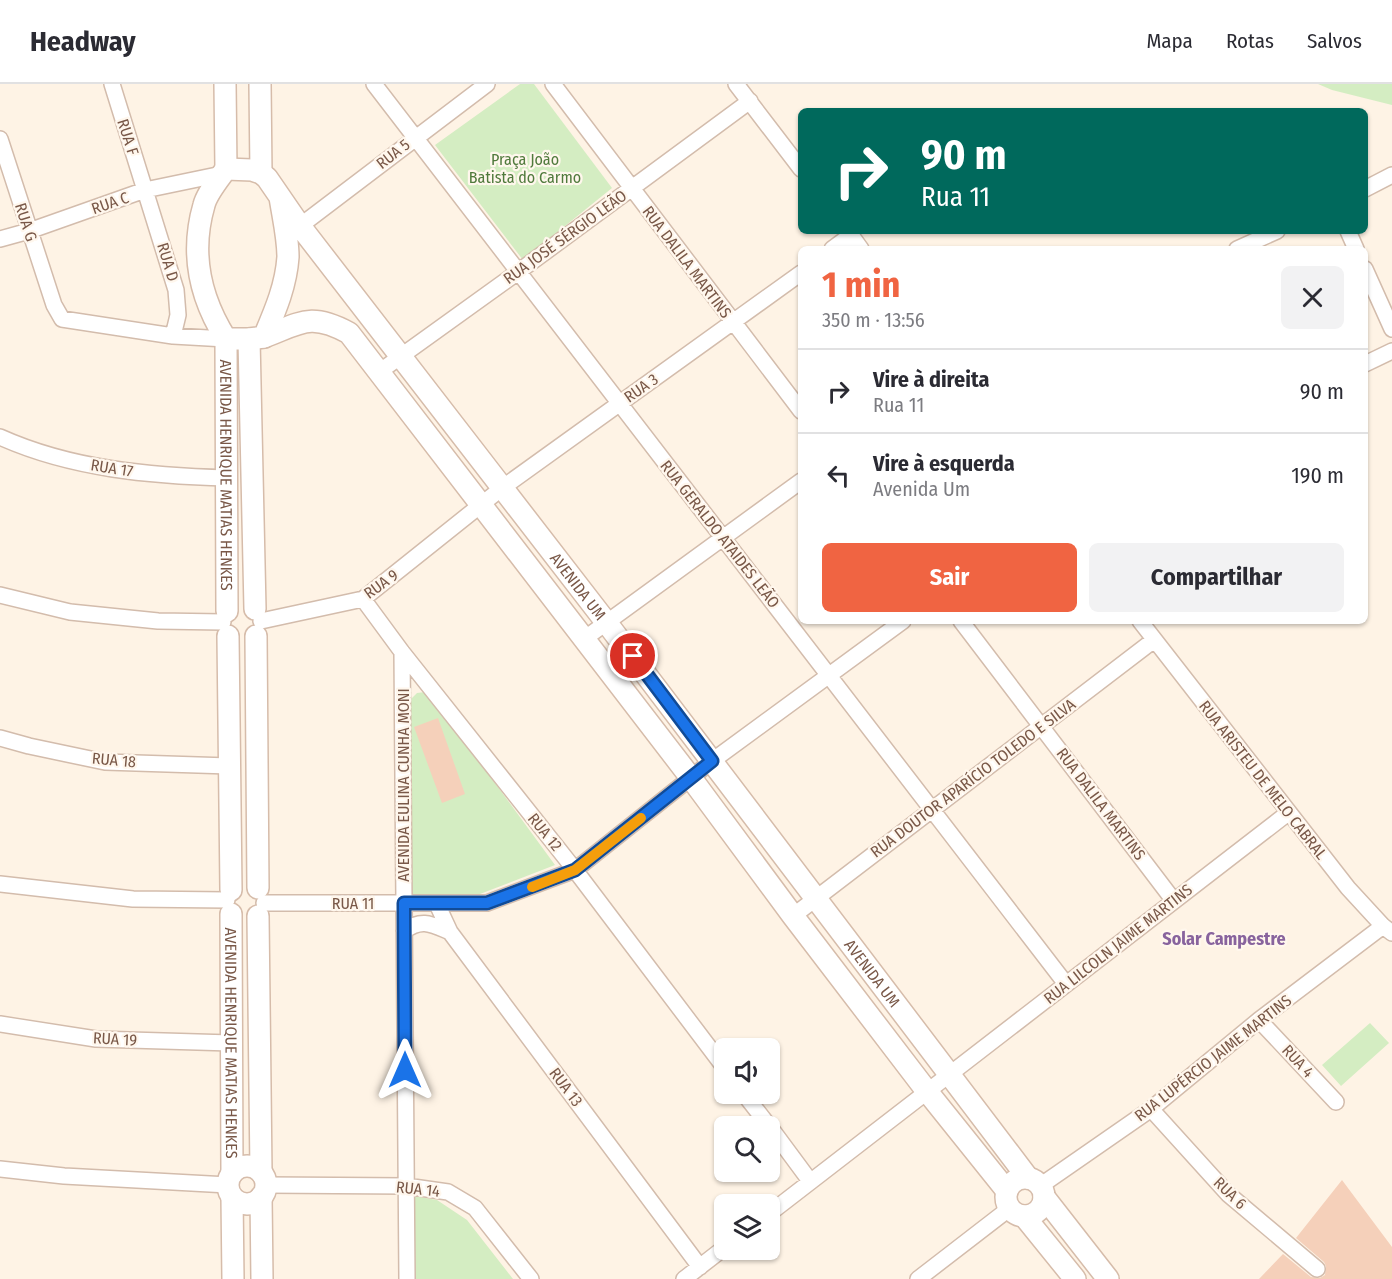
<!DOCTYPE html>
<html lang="pt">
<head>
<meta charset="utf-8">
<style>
	:root { --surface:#fff; --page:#f2f2f3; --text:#2b2b33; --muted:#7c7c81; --line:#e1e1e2; --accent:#f06442 }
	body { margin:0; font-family:"Fira Sans Condensed",sans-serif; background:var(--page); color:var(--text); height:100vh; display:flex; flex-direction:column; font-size:22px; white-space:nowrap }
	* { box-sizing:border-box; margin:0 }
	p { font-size:20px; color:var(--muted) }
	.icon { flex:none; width:33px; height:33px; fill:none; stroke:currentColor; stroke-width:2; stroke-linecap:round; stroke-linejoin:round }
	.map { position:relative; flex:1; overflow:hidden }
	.sheet { position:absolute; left:798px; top:162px; width:570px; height:378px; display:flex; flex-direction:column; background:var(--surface); border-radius:9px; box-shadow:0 2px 4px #0004 }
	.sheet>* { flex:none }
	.top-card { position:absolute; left:798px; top:24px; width:570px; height:126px; border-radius:9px; box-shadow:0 2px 4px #0004; background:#00695c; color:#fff; overflow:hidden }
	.fabs { position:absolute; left:714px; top:954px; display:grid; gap:12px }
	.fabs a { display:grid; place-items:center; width:66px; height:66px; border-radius:9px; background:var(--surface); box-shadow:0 2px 4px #0004; font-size:30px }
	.pin { position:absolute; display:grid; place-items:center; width:51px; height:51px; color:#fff; margin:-26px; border:3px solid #fff; border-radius:50%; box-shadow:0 2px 6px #0007 }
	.me { position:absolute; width:66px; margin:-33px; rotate:0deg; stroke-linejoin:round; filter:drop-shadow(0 0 4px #0008) }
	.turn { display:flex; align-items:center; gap:21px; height:126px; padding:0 24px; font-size:27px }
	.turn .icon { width:78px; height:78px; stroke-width:2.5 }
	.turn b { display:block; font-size:42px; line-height:51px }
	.round { display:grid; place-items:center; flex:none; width:63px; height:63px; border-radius:9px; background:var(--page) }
	.summary { display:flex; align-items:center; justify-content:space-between; height:102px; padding:0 24px }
	h1 { font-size:36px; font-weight:700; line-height:45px; color:var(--accent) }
	.action { display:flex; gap:12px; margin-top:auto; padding:12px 24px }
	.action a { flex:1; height:69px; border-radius:9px; background:var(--accent); color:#fff; font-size:24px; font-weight:700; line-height:69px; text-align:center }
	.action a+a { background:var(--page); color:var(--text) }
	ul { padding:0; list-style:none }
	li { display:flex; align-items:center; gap:18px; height:84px; padding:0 24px; border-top:2px solid var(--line) }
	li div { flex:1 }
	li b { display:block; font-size:22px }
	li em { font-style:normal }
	header { display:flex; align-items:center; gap:36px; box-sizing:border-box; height:84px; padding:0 30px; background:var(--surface); border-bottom:2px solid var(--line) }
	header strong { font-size:28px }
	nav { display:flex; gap:33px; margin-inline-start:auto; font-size:21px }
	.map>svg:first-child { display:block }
	.green { fill:#d4edc2 }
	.building { fill:#f5d0ba }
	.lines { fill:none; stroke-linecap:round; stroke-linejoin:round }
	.street-casing { stroke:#d3bcac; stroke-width:18 }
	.secondary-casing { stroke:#d6bcaa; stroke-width:24 }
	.street { stroke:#fff; stroke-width:15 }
	.secondary { stroke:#fff; stroke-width:21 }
	.route-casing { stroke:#114b97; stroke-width:15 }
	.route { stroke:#1a73e8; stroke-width:10 }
	.slow { stroke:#f59e0b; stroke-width:10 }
	.labels { text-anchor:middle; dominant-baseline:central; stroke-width:4.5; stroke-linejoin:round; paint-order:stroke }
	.street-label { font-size:16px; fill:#795848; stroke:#fff7ed }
	.park-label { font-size:16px; fill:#507a3c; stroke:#fff7ed }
	.neighbourhood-label { font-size:18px; font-weight:bold; fill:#88639d; stroke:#fff7ed }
</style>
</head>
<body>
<header>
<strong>Headway</strong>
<nav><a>Mapa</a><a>Rotas</a><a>Salvos</a></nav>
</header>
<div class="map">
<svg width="1392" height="1195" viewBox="0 0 1392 1195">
	<rect width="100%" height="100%" fill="#fef3e5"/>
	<path class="green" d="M 520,0 L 534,0 L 612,104 L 523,176 L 435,61 Z
		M 1318,0 L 1392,0 L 1392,21 L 1332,6 Z
		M 425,608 L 432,613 L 555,781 L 480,810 L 409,813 L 408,618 L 417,609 Z
		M 1370,939 L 1389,959 L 1341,1002 L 1322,981 Z
		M 414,1112 L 437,1116 L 467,1136 L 513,1195 L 414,1195 Z"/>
	<path class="building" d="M 438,634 L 465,710 L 442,719 L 414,643 Z
		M 1342,1096 L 1392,1163 L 1392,1195 L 1259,1195 L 1283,1170 L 1311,1193 L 1320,1194 L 1325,1191 L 1326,1182 L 1324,1178 L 1296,1154 Z"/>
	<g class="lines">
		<defs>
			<path id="street" d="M 112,0 L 176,206 L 178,231 L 173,252
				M 374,0 L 1066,900
				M 553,0 L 801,327
				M 736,0 L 801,85
				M 0,55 L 54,221 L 62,235 L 173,252 L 226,255
				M 1365,105 L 1392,91
				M 300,142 L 487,0
				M 848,147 L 861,165
				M 1348,147 L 1356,165
				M 0,155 L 29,147 L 145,106 L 222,90
				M 832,165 L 851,151
				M 1237,165 L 1277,147
				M 1365,185 L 1392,245
				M 1365,280 L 1392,267
				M 379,288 L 518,188 L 750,17
				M 0,353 C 71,385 151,392 228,394
				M 0,511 L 70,528 L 158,537 L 223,538
				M 363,515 L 402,568 L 575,786 L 724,983
				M 261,537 L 363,515 L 502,404 L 801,189
				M 961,537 L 1174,817
				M 1140,537 L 1348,804 L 1383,842 L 1392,849
				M 584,555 L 801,397
				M 402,568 L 407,1195
				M 0,654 L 29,662 L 105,678 L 229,682
				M 0,800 L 133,815 L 227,816
				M 264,819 L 487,819 L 575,786 L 712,677 L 903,537
				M 437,820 L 450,848 L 700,1183
				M 793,832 L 1154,556
				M 404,847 C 422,834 431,840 450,848
				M 1259,936 L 1336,1018
				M 0,940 L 96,955 L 231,959
				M 744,1010 L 769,1042
				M 1151,1025 L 1228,1110 L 1317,1185
				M 770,1043 L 810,1097
				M 0,1085 L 64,1092 L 228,1101
				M 266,1101 L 406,1102 L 448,1108 L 475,1124 L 531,1195
				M 1040,1102 L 1151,1025 L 1259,936 L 1383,842
				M 770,1129 L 1288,729
				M 684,1195 L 724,1164
				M 918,1195 L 1010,1124"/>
			<g id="secondary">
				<path d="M 225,0 L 226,85"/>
				<path d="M 260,0 L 261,89"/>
				<path id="s1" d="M 280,113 C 283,133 288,153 288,173 C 286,202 275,227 264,253 L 249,255 L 226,255 C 200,214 190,169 204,121 C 207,109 219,95 226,85 L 252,86 L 261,89 L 267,94 L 300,142 L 606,538 L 1028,1094"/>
				<path d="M 264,253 C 301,239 310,228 349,249 L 691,694 L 793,832 L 926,1006 L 1007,1107"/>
				<path id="s2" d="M 226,255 L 227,527"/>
				<path d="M 249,255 L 255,525"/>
				<path d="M 228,552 L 231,806"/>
				<path d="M 256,552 L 258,804"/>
				<path id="s3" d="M 231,830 L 232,1089"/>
				<path d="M 258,832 L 261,1088"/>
				<circle cx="247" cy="1101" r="19"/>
				<circle cx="1025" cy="1113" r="19"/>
				<path d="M 232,1113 L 233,1195"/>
				<path d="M 261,1113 L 262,1195"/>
				<path d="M 1044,1113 L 1108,1195"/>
				<path d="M 1024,1132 L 1075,1195"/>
			</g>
		</defs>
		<use href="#street" class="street-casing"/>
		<use href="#secondary" class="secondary-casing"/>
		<use href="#street" class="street"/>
		<use href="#secondary" class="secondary"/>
	</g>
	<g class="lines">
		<defs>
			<path id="route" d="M 405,986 L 404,819 L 487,819 L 575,786 L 712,677 L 633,572"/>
		</defs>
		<use href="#route" class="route-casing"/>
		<use href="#route" class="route"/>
		<path class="slow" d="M 532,803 L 575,786 L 641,734"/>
	</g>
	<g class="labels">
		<g class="street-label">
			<text transform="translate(128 53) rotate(72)">RUA F</text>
			<text transform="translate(393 70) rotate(-38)">RUA 5</text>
			<text transform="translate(110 119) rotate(-19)">RUA C</text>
			<text transform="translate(26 138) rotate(72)">RUA G</text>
			<text transform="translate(565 153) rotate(-36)">RUA JOSÉ SÉRGIO LEÃO</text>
			<text transform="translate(168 178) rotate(73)">RUA D</text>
			<text transform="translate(687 178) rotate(53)">RUA DALILA MARTINS</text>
			<text transform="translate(641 304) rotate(-35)">RUA 3</text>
			<text transform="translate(112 384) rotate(9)">RUA 17</text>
			<text stroke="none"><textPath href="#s2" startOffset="136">AVENIDA HENRIQUE MATIAS HENKES</textPath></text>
			<text transform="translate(720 450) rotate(52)">RUA GERALDO ATAIDES LEÃO</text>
			<text transform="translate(381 500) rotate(-36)">RUA 9</text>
			<text stroke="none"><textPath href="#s1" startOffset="922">AVENIDA UM</textPath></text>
			<text transform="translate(114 676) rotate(5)">RUA 18</text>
			<text transform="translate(973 694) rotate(-37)">RUA DOUTOR APARÍCIO TOLEDO E SILVA</text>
			<text transform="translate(1263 696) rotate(52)">RUA ARISTEU DE MELO CABRAL</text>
			<text transform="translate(403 701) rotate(-90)">AVENIDA EULINA CUNHA MONI</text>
			<text transform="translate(1101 720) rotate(53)">RUA DALILA MARTINS</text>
			<text transform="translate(545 748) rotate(51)">RUA 12</text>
			<text x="353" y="819">RUA 11</text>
			<text transform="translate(1118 860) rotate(-38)">RUA LILCOLN JAIME MARTINS</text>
			<text stroke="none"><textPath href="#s1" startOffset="1408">AVENIDA UM</textPath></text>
			<text transform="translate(115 955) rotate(3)">RUA 19</text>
			<text stroke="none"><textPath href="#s3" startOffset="129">AVENIDA HENRIQUE MATIAS HENKES</textPath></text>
			<text transform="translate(1213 974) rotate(-38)">RUA LUPÉRCIO JAIME MARTINS</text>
			<text transform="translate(1298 977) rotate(47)">RUA 4</text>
			<text transform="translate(566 1003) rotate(53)">RUA 13</text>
			<text transform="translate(418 1105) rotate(6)">RUA 14</text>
			<text transform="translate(1230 1109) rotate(44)">RUA 6</text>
		</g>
		<g class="park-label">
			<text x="525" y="75">Praça João<tspan x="525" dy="18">Batista do Carmo</tspan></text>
		</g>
		<g class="neighbourhood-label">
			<text x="1224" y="855">Solar Campestre</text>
		</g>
	</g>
</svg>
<div class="fabs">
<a><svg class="icon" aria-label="sound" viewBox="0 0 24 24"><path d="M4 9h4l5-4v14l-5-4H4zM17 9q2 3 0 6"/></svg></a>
<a><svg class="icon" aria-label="search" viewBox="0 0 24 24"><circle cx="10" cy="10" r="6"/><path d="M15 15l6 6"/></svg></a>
<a><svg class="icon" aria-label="layers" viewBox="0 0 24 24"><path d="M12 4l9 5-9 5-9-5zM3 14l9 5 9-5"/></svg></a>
</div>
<div class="pin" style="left:633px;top:572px;background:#d93025"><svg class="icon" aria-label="arrive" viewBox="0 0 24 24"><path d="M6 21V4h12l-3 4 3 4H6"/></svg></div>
<svg class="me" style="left:405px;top:986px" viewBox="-20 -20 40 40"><path d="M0-17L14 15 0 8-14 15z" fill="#1a73e8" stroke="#fff" stroke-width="4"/></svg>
<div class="top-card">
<div class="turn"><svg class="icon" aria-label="right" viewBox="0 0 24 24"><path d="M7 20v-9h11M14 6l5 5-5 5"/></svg><div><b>90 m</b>Rua 11</div></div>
</div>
<section class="sheet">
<div class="summary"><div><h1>1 min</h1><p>350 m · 13:56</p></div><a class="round"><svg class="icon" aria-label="close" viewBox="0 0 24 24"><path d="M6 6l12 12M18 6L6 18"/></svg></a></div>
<ul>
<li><svg class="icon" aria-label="right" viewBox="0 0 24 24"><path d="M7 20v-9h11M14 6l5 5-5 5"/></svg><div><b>Vire à direita</b><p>Rua 11</p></div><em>90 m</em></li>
<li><svg class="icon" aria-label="left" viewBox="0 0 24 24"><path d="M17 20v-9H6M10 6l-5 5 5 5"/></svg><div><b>Vire à esquerda</b><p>Avenida Um</p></div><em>190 m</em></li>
</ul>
<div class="action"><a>Sair</a><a>Compartilhar</a></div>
</section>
</div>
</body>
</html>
